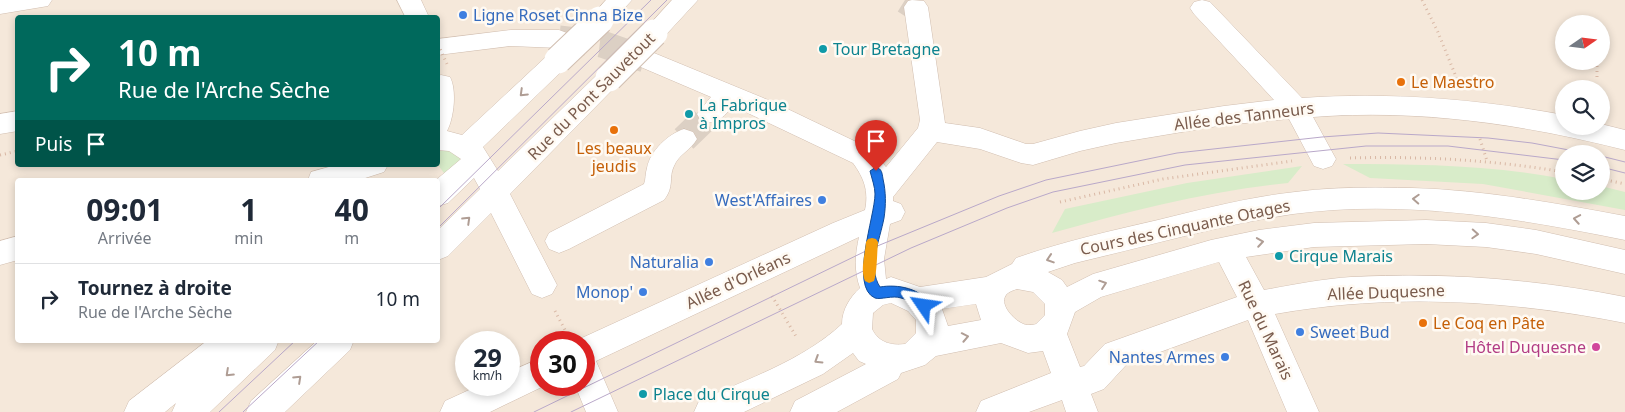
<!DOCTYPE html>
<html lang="fr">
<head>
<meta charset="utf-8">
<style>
	:root { --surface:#fff; --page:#f6f6f7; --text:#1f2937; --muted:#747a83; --line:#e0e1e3 }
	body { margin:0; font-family:"Noto Sans",sans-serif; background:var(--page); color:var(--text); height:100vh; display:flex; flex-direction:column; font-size:19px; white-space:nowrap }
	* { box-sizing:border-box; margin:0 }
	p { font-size:16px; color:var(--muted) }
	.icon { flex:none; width:28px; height:28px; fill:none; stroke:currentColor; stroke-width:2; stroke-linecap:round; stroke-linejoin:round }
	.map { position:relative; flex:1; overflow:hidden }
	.details { position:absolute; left:15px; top:178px; width:425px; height:165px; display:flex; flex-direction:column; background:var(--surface); border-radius:5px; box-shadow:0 2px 8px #0003 }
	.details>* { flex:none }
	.banner { position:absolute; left:15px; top:15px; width:425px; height:152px; border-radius:5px; box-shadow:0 2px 8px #0003; background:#00695c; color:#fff; overflow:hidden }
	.needle { width:32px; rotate:76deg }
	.controls { position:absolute; left:1555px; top:15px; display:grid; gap:10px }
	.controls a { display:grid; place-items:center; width:55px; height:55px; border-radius:50%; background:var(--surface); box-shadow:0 2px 8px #0003; font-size:25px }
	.speed { position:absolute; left:455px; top:331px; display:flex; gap:10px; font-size:25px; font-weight:700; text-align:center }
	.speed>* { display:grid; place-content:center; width:65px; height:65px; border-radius:50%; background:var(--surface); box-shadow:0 2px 8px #0003; line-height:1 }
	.speed small { font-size:12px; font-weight:400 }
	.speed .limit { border:8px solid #d22; background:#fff; color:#111 }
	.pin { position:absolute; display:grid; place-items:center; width:42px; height:42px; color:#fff; margin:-51px -21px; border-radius:50% 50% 50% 0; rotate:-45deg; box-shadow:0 0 5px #0007 }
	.pin .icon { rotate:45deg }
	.me { position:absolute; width:55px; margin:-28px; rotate:302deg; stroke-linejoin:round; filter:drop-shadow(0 0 4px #0008) }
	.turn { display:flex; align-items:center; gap:18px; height:105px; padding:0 20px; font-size:22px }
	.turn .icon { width:65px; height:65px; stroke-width:2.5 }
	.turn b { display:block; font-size:35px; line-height:42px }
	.then { display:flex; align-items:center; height:48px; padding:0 20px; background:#0003; gap:10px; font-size:19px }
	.eta { display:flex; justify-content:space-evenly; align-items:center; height:85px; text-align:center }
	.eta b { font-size:30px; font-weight:700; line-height:35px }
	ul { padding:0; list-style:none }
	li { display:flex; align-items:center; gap:15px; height:70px; padding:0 20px; border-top:1px solid var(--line) }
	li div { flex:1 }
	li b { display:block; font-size:19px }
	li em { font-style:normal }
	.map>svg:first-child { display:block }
	.residential { fill:#f5e8da; fill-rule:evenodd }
	.green { fill:#d8ecc9 }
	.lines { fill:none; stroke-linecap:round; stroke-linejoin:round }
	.minor-tunnel { stroke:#dcd0c4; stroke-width:27; stroke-dasharray:27 14; stroke-linecap:butt }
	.minor-casing { stroke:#d1beb0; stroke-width:1 }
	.path { stroke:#d9b8a5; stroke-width:3; stroke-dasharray:1 4; stroke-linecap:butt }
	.minor { fill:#fff; fill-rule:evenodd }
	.tram { stroke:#b9a8c9; stroke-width:1 }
	.minor-bridge-casing { stroke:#d1beb0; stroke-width:29; stroke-linecap:butt }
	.path-bridge { stroke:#d9b8a5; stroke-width:3; stroke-dasharray:1 4; stroke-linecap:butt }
	.minor-bridge { stroke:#fff; stroke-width:27 }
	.oneway { stroke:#af9d94 }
	.route { fill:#1a73e8; stroke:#114b97 }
	.slow { fill:#f59e0b }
	.shop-dot { fill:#3f7fe0; stroke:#fffaf3; stroke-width:2 }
	.culture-dot { fill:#0f9aa8; stroke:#fffaf3; stroke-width:2 }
	.food-dot { fill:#e8710a; stroke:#fffaf3; stroke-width:2 }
	.hotel-dot { fill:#d1479c; stroke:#fffaf3; stroke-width:2 }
	.labels { text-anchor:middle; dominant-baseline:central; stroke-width:5; stroke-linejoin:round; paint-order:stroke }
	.shop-label { font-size:16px; fill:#366cbe; stroke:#fffaf3; text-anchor:end }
	.culture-label { font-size:16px; fill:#0d838f; stroke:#fffaf3; text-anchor:start }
	.food-label { font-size:16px; fill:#c56008; stroke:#fffaf3; text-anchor:start }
	.street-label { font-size:16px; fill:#7a5c4d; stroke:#fffaf3 }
	.hotel-label { font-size:16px; fill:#b23c85; stroke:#fffaf3; text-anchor:end }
</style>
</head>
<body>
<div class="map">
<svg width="1625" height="412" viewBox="0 0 1625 412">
	<rect width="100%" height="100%" fill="#fdf6ec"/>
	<path class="residential" d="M 0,0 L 1625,0 L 1625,412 L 0,412 ZM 18,18 L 438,18 L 438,165 L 18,165 ZM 1564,24 L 1601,24 L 1601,61 L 1564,61 ZM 1564,89 L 1601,89 L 1601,126 L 1564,126 ZM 1564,154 L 1601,154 L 1601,191 L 1564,191 ZM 18,180 L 438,180 L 438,340 L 18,340 ZM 466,342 L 509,342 L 509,385 L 466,385 ZM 541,342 L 584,342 L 584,385 L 541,385 Z"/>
	<path class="green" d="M 438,144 L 442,145 L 471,160 L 445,179 L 444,173 L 438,165 Z
		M 1343,164 C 1417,164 1491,165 1564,179 L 1564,191 L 1601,191 L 1601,186 L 1625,192 L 1625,210 L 1483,184 L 1370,178 Z
		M 1302,166 L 1288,183 C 1208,191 1130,211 1052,233 L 1065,209 L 1187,183 Z"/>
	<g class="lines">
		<path class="minor-tunnel" d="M 905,0 L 916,7
			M 559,39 L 602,44 L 645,59
			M 684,139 L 710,114"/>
		<defs>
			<path id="minor" d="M 0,0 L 52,0 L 48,6 L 0,14 Z
				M 397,0 L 421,0 L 428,15 L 426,18 L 406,18 Z
				M 606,0 L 632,0 L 608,26 L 600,28 L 592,26 L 588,20 Z
				M 672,0 L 698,0 L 662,39 L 654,41 L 646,39 L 642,33 Z
				M 912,0 L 924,1 L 928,7 L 945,123 L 980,128 L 1026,144 L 1033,144 L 1080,131 L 1116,123 L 1224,106 L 1274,100 L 1194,14 L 1190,8 L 1194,2 L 1202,0 L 1210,2 L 1302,98 C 1390,92 1477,99 1564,115 L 1564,126 L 1601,126 L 1601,124 L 1625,130 L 1625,150 C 1523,124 1419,109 1313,117 L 1336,159 L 1332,166 L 1323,169 L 1314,166 L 1289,119 L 1224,125 L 1116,143 L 1080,151 L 1033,165 L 1021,163 L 980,149 L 937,142 L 893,197 L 893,201 L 901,204 L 905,212 L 901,220 L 890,224 L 884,259 L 886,279 L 891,277 L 920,287 L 986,277 L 1012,264 L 1016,258 C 1062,242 1110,231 1158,220 C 1203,209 1249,197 1295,192 C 1333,187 1373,187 1412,188 C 1483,190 1555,203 1625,216 L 1625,240 C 1517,218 1404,199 1293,214 C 1220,225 1147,246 1075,263 L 1048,272 L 1062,280 L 1067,287 L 1093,274 L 1211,240 L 1259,230 L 1314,223 L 1426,220 L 1486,223 L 1536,230 L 1625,250 L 1625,274 L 1536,254 L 1486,247 L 1426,244 L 1314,247 L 1246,257 L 1264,290 C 1292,285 1322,279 1351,277 C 1443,272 1535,279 1625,297 L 1625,323 C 1509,300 1392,293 1275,314 L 1319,412 L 1287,412 L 1248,320 L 1127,364 L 1104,389 L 1091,394 L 1098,412 L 1066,412 L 1062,400 L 1029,412 L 976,412 L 981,401 L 1051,373 L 1043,351 L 1028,353 L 1001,343 L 936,356 L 925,365 L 901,373 L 898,379 L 837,412 L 790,412 L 795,401 L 866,364 L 859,361 L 853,353 L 823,374 L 744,412 L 694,412 L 699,401 C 747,379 802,361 842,324 C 842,310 850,297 860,288 C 854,271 855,255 859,237 L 596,361 L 618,412 L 586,412 L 575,385 L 584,385 L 584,342 L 573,342 L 833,223 L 865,210 C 869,191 864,178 853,163 L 733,106 C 723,117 717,126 701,121 L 697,114 L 711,97 L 636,65 L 633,59 L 636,53 L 645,50 L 654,53 L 773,102 L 871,149 L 886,167 L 918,128 L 920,120 L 904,7 L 908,1 ZM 1219,262 L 1237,297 L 1105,344 L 1084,366 L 1080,367 L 1067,334 L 1075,312 L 1101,297 ZM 1017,289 L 1033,292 L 1045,304 L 1045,315 L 1036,324 C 1035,325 1028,325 1027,325 C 1018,324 998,306 1006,295 C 1008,292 1014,290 1017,289 ZM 891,303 L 908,311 L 916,320 L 916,333 L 905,344 C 891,346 878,342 872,329 L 873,313 L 883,305 ZM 976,304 L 981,320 L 948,326 L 942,309 Z
				M 511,30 L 559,30 L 567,33 L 571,39 L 567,45 L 559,48 L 511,46 L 438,55 L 438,39 Z
				M 558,51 L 567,54 L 570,60 L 567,66 L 483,147 L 498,171 L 600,72 L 609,69 L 618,72 L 621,78 L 618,84 L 510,194 L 557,285 L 552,294 L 542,298 L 532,294 L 491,213 L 448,256 L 438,260 L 438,230 L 480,189 L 474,178 L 448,203 L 438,206 L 436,180 L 461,159 L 449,151 L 438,150 L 438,76 L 441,75 L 450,77 C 457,90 454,118 447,131 L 462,135 L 549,54 Z
				M 18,111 L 18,131 L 0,134 L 0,114 Z
				M 684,129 L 693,132 L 697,139 C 691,150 678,155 674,166 C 668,178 675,186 664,200 L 569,249 L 559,253 L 549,249 L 545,241 L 549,233 L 644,184 C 646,179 645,174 647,168 C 650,151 668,134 684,129 Z
				M 336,165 L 388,165 L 384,172 L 359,180 L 308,180 L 311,172 Z
				M 18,236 L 18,260 L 0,265 L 0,241 Z
				M 208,340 L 279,340 L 275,350 L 210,412 L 172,412 L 176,403 L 165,412 L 124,412 L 129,401 Z
				M 318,340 L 354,340 L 350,350 L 285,412 L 246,412 L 251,401 Z
				M 541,358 L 541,385 L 546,385 L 490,412 L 440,412 L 445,401 L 480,385 L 509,385 L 509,372 Z"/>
		</defs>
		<use href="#minor" class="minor-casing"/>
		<path class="path" d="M 1422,0 L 1437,30 L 1459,84
			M 1597,61 L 1597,78
			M 1480,139 L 1487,161
			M 0,155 L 18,151
			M 1350,158 C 1422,156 1493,160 1564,172
			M 1601,179 L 1625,184
			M 1060,202 L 1163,179 L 1292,161
			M 772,296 L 797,338
			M 555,311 L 565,330"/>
		<use href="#minor" class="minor"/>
		<path class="tram" d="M 1601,156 L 1625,162
			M 1601,167 L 1625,173
			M 438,209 L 651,0
			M 438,228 L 667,0
			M 219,412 L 296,340
			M 243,412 L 320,340
			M 534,412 L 870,249 L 999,196 L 1046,180 L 1177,153 L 1322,137 L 1378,133 L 1488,138 L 1532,143 L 1590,154
			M 571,412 L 911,248 L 1007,208 L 1053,192 L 1185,165 L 1366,146 L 1448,146 L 1564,160"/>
		<defs>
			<path id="minor-bridge" d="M 558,60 L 600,20
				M 609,78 L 654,33"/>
		</defs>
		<use href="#minor-bridge" class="minor-bridge-casing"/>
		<path class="path-bridge" d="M 438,45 L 448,66"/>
		<use href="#minor-bridge" class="minor-bridge"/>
	</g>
	<defs><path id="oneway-chevron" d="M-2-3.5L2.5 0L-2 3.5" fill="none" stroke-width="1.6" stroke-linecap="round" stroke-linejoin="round" transform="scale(1.25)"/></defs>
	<g class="oneway">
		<use href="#oneway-chevron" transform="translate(523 93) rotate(136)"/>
		<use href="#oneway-chevron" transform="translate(1416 199) rotate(-177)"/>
		<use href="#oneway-chevron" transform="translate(1577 219) rotate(-170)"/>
		<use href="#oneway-chevron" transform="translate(467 220) rotate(-44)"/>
		<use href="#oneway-chevron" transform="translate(1475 234) rotate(3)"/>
		<use href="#oneway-chevron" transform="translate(1260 242) rotate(-9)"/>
		<use href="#oneway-chevron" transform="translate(1050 259) rotate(162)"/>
		<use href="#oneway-chevron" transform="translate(1103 284) rotate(-19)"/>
		<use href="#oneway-chevron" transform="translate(965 337) rotate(-11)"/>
		<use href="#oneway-chevron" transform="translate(818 360) rotate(148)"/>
		<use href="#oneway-chevron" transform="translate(229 373) rotate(137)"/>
		<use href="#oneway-chevron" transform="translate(298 379) rotate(-43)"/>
	</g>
	<path class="route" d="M 876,167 C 882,169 882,173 883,179 C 886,192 886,205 884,218 C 880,240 867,267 880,287 C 897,284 922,288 931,306 L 929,310 L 924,311 C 916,308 911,300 901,298 C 893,295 880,300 875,298 C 849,287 875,216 875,194 C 875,187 872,179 870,171 Z"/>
	<path class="slow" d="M 872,238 L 876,239 L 878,242 C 877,252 877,274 874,281 L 869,283 L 865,281 C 860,270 865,255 866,242 L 868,239 Z"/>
	<g class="shop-dot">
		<circle cx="463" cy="15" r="5"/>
		<circle cx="822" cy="200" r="5"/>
		<circle cx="709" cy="262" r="5"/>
		<circle cx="643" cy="292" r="5"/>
		<circle cx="1300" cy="332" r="5"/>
		<circle cx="1225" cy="357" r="5"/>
	</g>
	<g class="culture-dot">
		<circle cx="823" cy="49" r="5"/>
		<circle cx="689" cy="114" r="5"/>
		<circle cx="1279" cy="256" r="5"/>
		<circle cx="643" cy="394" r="5"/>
	</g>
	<g class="food-dot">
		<circle cx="1401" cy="82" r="5"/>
		<circle cx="614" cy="130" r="5"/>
		<circle cx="1423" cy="323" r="5"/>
	</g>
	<circle class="hotel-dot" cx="1596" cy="347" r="5"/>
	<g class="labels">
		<g class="shop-label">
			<text x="473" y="15" text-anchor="start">Ligne Roset Cinna Bize</text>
			<text x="812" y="200">West'Affaires</text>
			<text x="699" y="262">Naturalia</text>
			<text x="633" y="292">Monop'</text>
			<text x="1310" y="332" text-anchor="start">Sweet Bud</text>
			<text x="1215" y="357">Nantes Armes</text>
		</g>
		<g class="culture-label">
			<text x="833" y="49">Tour Bretagne</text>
			<text x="699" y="105">La Fabrique<tspan x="699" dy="18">à Impros</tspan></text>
			<text x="1289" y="256">Cirque Marais</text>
			<text x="653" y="394">Place du Cirque</text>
		</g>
		<g class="food-label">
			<text x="1411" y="82">Le Maestro</text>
			<text x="614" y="148" text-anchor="middle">Les beaux<tspan x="614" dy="18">jeudis</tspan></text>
			<text x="1433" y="323">Le Coq en Pâte</text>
		</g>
		<g class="street-label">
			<text transform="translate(591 96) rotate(-45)">Rue du Pont Sauvetout</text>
			<text transform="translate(1244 116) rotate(-7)">Allée des Tanneurs</text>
			<text transform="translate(1185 227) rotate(-12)">Cours des Cinquante Otages</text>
			<text transform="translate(738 280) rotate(-25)">Allée d'Orléans</text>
			<text transform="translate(1386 292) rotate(-2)">Allée Duquesne</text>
			<text transform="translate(1266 330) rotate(65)">Rue du Marais</text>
		</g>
		<g class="hotel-label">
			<text x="1586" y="347">Hôtel Duquesne</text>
		</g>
	</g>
</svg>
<div class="controls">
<a><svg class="needle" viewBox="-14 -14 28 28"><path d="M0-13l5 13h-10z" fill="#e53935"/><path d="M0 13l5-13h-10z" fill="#747a83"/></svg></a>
<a><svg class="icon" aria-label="search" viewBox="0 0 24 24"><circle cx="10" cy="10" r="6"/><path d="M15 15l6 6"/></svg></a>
<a><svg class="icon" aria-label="layers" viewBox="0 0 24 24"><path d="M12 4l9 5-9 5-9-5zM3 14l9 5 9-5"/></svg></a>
</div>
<div class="speed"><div>29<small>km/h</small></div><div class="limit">30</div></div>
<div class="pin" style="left:876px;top:171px;background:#d93025"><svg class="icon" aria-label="arrive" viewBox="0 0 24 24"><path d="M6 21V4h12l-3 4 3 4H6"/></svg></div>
<svg class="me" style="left:924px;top:306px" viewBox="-20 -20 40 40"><path d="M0-17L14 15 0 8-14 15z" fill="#1a73e8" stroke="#fff" stroke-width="4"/></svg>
<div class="banner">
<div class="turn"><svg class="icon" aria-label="right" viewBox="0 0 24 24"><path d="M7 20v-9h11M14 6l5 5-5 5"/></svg><div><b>10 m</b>Rue de l'Arche Sèche</div></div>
<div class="then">Puis<svg class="icon" aria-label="arrive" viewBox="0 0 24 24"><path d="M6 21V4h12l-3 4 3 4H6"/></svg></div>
</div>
<section class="details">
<div class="eta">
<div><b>09:01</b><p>Arrivée</p></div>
<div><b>1</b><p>min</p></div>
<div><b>40</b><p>m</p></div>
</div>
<ul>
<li><svg class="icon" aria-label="right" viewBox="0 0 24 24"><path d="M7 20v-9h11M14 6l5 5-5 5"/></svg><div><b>Tournez à droite</b><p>Rue de l'Arche Sèche</p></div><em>10 m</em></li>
</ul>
</section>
</div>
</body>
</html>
